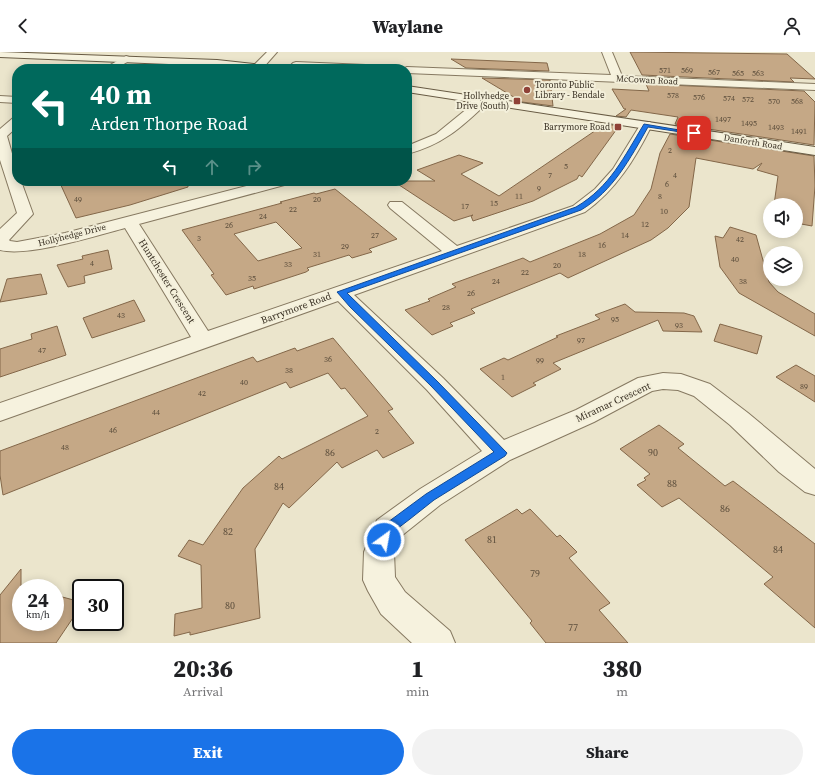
<!DOCTYPE html>
<html lang="en">
<head>
<meta charset="utf-8">
<style>
	:root { --surface:#fff; --page:#f2f2f2; --text:#202124; --muted:#757577; --accent:#1a73e8 }
	body { margin:0; font-family:"Source Serif 4",serif; background:var(--page); color:var(--text); height:100vh; display:flex; flex-direction:column; font-size:15px; white-space:nowrap }
	* { box-sizing:border-box; margin:0 }
	p { font-size:13px; color:var(--muted) }
	.icon { flex:none; width:22px; height:22px; fill:none; stroke:currentColor; stroke-width:2; stroke-linecap:round; stroke-linejoin:round }
	.map { position:relative; height:591px; overflow:hidden }
	.side { display:flex; flex-direction:column; background:var(--surface); flex:1 }
	.side>* { flex:none }
	.hud { position:absolute; left:12px; top:12px; width:400px; height:122px; border-radius:16px; box-shadow:0 2px 10px #0003; background:#00695c; color:#fff; overflow:hidden }
	.fabs { position:absolute; left:763px; top:146px; display:grid; gap:8px }
	.fabs a { display:grid; place-items:center; width:40px; height:40px; border-radius:50%; background:var(--surface); box-shadow:0 2px 10px #0003; font-size:20px }
	.speed { position:absolute; left:12px; top:527px; display:flex; gap:8px; font-size:20px; font-weight:700; text-align:center }
	.speed>* { display:grid; place-content:center; width:52px; height:52px; border-radius:50%; background:var(--surface); box-shadow:0 2px 10px #0003; line-height:1 }
	.speed small { font-size:10px; font-weight:400 }
	.speed .limit { border:2px solid #111; border-radius:6px; background:#fff; color:#111 }
	.pin { position:absolute; display:grid; place-items:center; width:34px; height:34px; color:#fff; margin:-17px; border-radius:8px; box-shadow:0 2px 6px #0006 }
	.me { position:absolute; width:44px; margin:-22px; rotate:32deg; stroke-linejoin:round; filter:drop-shadow(0 0 3px #0008) }
	.turn { display:flex; align-items:center; gap:14px; height:84px; padding:0 12px; font-size:18px }
	.turn .icon { width:52px; height:52px; stroke-width:2.5 }
	.turn b { display:block; font-size:28px; line-height:34px }
	.lanes { display:flex; align-items:center; height:38px; padding:0 12px; background:#0003; justify-content:center; gap:20px; direction:ltr }
	.lanes .off { opacity:.35 }
	.eta { display:flex; justify-content:space-evenly; align-items:center; height:68px; text-align:center }
	.eta b { font-size:24px; font-weight:800; line-height:28px }
	.button { display:flex; gap:8px; margin-top:auto; padding:8px 12px }
	.button a { flex:1; height:46px; border-radius:24px; background:var(--accent); color:#fff; font-size:16px; font-weight:800; line-height:46px; text-align:center }
	.button a+a { background:var(--page); color:var(--text) }
	header { display:flex; justify-content:space-between; align-items:center; height:52px; padding:0 12px; background:var(--surface); font-size:18px; font-weight:800 }
	.map>svg:first-child { display:block }
	.building { fill:#c5a886; stroke:#836749; fill-rule:evenodd }
	.lines { fill:none; stroke-linecap:round; stroke-linejoin:round }
	.street-casing { stroke:#867961; stroke-width:2 }
	.secondary-casing { stroke:#685b44; stroke-width:2 }
	.street { fill:#f6f2de; fill-rule:evenodd }
	.secondary { fill:#f6f2de; fill-rule:evenodd }
	.route { fill:#1a73e8; stroke:#114b97 }
	.poi-dot { fill:#8f4137; stroke:#f3efda; stroke-width:1.5 }
	.labels { text-anchor:middle; dominant-baseline:central; stroke-width:4; stroke-linejoin:round; paint-order:stroke }
	.number-label { font-size:8px; fill:#5c4e3c }
	.far-street-label { font-size:9px; fill:#393023; stroke:#f3efda }
	.far-poi-label { font-size:9px; fill:#393023; stroke:#f3efda; text-anchor:end }
	.street-label { font-size:10px; fill:#393023; stroke:#f3efda }
	.near-number-label { font-size:10px; fill:#5c4e3c }
</style>
</head>
<body>
<header><svg class="icon" aria-label="back" viewBox="0 0 24 24"><path d="M15 5l-7 7 7 7"/></svg>Waylane<svg class="icon" aria-label="person" viewBox="0 0 24 24"><circle cx="12" cy="8" r="4"/><path d="M4 21q1-7 8-7t8 7"/></svg></header>
<div class="map">
<svg width="815" height="591" viewBox="0 0 815 591">
	<rect width="100%" height="100%" fill="#ebe5cc"/>
	<path class="building" d="M 630,0 L 787,2 L 815,27 L 790,26 L 794,30 L 642,23 Z
		M 451,7 L 547,11 L 549,19 L 466,16 Z
		M 482,26 L 550,28 L 553,54 L 522,50 Z
		M 646,32 L 804,39 L 815,50 L 814,93 L 675,72 L 678,65 L 631,58 L 626,65 L 616,64 L 626,57 L 624,57 L 612,37 L 649,39 Z
		M 605,72 L 619,74 L 582,125 L 579,123 L 577,127 L 533,149 L 473,169 L 471,164 L 473,163 L 454,169 L 393,129 L 435,129 L 417,118 L 459,103 L 483,111 L 461,122 L 499,144 Z
		M 670,82 L 814,104 L 815,134 L 812,174 L 796,171 L 796,153 L 774,153 L 778,124 L 757,118 L 762,111 L 753,117 L 696,106 L 689,155 L 668,176 L 651,188 L 568,226 L 560,221 L 471,257 L 475,261 L 450,271 L 453,274 L 432,283 L 405,258 L 430,249 L 428,247 L 456,235 L 452,232 L 523,206 L 530,210 L 600,182 L 634,163 L 651,137 L 660,101 Z
		M 59,129 L 188,129 L 188,135 L 130,153 L 76,166 Z
		M 335,137 L 397,187 L 369,197 L 372,200 L 352,206 L 349,203 L 307,216 L 309,218 L 306,220 L 254,237 L 253,234 L 226,243 L 211,223 L 214,222 L 182,178 L 282,151 L 280,150 L 314,141 L 316,142 ZM 276,170 L 302,196 L 258,209 L 234,182 Z
		M 730,175 L 756,183 L 769,230 L 778,240 L 815,262 L 815,284 L 739,241 L 720,215 L 715,184 L 723,186 Z
		M 108,198 L 112,217 L 84,224 L 85,231 L 68,235 L 57,213 L 83,207 L 82,204 Z
		M 41,222 L 47,242 L 0,250 L 7,227 Z
		M 134,248 L 145,269 L 92,286 L 83,266 Z
		M 625,252 L 635,260 L 684,261 L 694,264 L 702,280 L 663,279 L 658,268 L 553,311 L 561,317 L 533,331 L 536,333 L 512,345 L 480,317 L 504,306 L 508,308 L 558,285 L 556,284 L 600,267 L 595,263 Z
		M 720,272 L 762,284 L 757,302 L 714,289 Z
		M 57,274 L 66,303 L 0,325 L 0,297 L 32,287 L 31,282 Z
		M 333,286 L 393,357 L 388,359 L 414,391 L 383,406 L 377,398 L 342,416 L 337,410 L 289,456 L 283,451 L 255,497 L 260,566 L 190,583 L 190,580 L 174,584 L 175,562 L 202,556 L 201,513 L 178,504 L 189,488 L 203,493 L 243,436 L 279,404 L 282,407 L 368,364 L 345,336 L 341,337 L 328,321 L 290,336 L 286,330 L 3,443 L 0,423 L 0,399 L 253,305 L 257,310 L 295,296 L 297,299 Z
		M 796,313 L 815,324 L 815,350 L 776,325 Z
		M 659,373 L 684,392 L 678,396 L 725,434 L 733,429 L 815,492 L 815,576 L 764,532 L 773,525 L 679,446 L 662,455 L 637,433 L 646,428 L 644,426 L 650,422 L 620,397 Z
		M 517,457 L 522,462 L 530,457 L 557,485 L 560,483 L 577,500 L 569,506 L 610,551 L 599,558 L 628,591 L 546,591 L 530,571 L 532,569 L 465,488 Z
		M 21,517 L 21,570 L 55,570 L 55,543 L 81,550 L 81,554 L 56,591 L 0,591 L 0,543 Z"/>
	<g class="lines">
		<defs>
			<path id="street" d="M 267,0 L 277,0 L 262,17 L 254,17 L 253,15 L 254,13 Z
				M 602,0 L 612,0 L 622,24 L 815,32 L 815,38 L 407,21 L 407,17 L 403,17 L 407,15 L 611,23 Z
				M 126,4 L 129,5 L 131,7 L 129,9 L 115,17 L 103,17 Z
				M 296,10 L 389,14 L 394,17 L 293,15 L 291,13 L 293,11 Z
				M 0,44 L 17,45 L 17,51 L 0,50 Z
				M 483,46 L 489,49 L 487,51 C 461,76 442,93 407,102 L 407,94 L 436,82 L 479,47 Z
				M 17,65 L 17,75 L 7,84 L 17,119 L 17,129 L 21,129 L 33,162 L 9,188 L 10,189 L 17,190 L 65,181 L 266,129 L 290,129 L 288,132 L 139,172 L 208,279 L 442,199 L 390,156 L 388,153 L 390,150 L 402,150 L 457,194 L 573,154 L 595,137 L 613,117 L 642,70 L 650,70 L 652,73 C 635,107 616,138 585,160 L 354,243 L 443,326 L 504,388 L 576,358 L 638,326 L 663,321 L 681,322 L 710,332 L 748,361 L 815,417 L 815,443 L 805,440 L 779,420 L 730,373 L 694,344 L 678,338 L 663,337 L 652,339 L 594,370 L 510,408 L 440,453 L 400,485 L 394,500 L 395,525 L 405,540 L 450,579 L 455,591 L 412,591 L 381,562 L 368,539 L 363,528 L 364,500 L 377,468 L 420,437 L 482,399 L 427,338 L 338,249 L 0,369 L 0,351 L 191,285 L 125,176 C 95,184 29,205 0,198 L 0,177 L 17,161 L 0,108 L 0,77 L 13,66 Z"/>
			<path id="secondary" d="M 0,0 L 217,8 L 272,14 L 277,17 L 245,17 L 217,14 L 0,5 Z
				M 407,34 L 815,95 L 815,103 L 407,40 Z"/>
		</defs>
		<use href="#street" class="street-casing"/>
		<use href="#secondary" class="secondary-casing"/>
		<use href="#street" class="street"/>
		<use href="#secondary" class="secondary"/>
	</g>
	<path class="route" d="M 644,72 L 697,81 L 694,82 L 648,75 C 630,107 613,139 581,158 L 347,241 L 438,330 L 507,401 L 505,404 L 434,448 L 410,467 L 393,480 L 388,492 L 384,494 L 379,492 L 378,488 L 384,473 L 426,442 L 494,400 L 431,334 L 350,255 L 337,240 L 576,155 C 610,135 624,105 644,72 Z"/>
	<g class="poi-dot">
		<circle cx="527" cy="38" r="4"/>
		<rect x="513" y="45" width="8" height="8" rx="2"/>
		<rect x="614" y="71" width="8" height="8" rx="2"/>
	</g>
	<g class="labels">
		<g class="number-label">
			<text x="665" y="18">571</text>
			<text x="687" y="18">569</text>
			<text x="714" y="20">567</text>
			<text x="738" y="21">565</text>
			<text x="758" y="21">563</text>
			<text x="673" y="43">578</text>
			<text x="699" y="45">576</text>
			<text x="729" y="46">574</text>
			<text x="748" y="47">572</text>
			<text x="774" y="49">570</text>
			<text x="797" y="49">568</text>
			<text x="723" y="67">1497</text>
			<text x="749" y="71">1495</text>
			<text x="776" y="75">1493</text>
			<text x="799" y="79">1491</text>
			<text x="670" y="98">2</text>
			<text x="566" y="114">5</text>
			<text x="550" y="123">7</text>
			<text x="675" y="123">4</text>
			<text x="667" y="132">6</text>
			<text x="539" y="136">9</text>
			<text x="519" y="144">11</text>
			<text x="660" y="144">8</text>
			<text x="78" y="147">49</text>
			<text x="317" y="147">20</text>
			<text x="494" y="151">15</text>
			<text x="465" y="154">17</text>
			<text x="293" y="157">22</text>
			<text x="664" y="159">10</text>
			<text x="263" y="164">24</text>
			<text x="645" y="172">12</text>
			<text x="229" y="173">26</text>
			<text x="375" y="183">27</text>
			<text x="625" y="183">14</text>
			<text x="199" y="186">3</text>
			<text x="740" y="187">42</text>
			<text x="602" y="193">16</text>
			<text x="345" y="194">29</text>
			<text x="317" y="202">31</text>
			<text x="582" y="202">18</text>
			<text x="735" y="207">40</text>
			<text x="92" y="211">4</text>
			<text x="288" y="212">33</text>
			<text x="557" y="213">20</text>
			<text x="525" y="220">22</text>
			<text x="252" y="226">35</text>
			<text x="496" y="229">24</text>
			<text x="743" y="229">38</text>
			<text x="471" y="241">26</text>
			<text x="446" y="255">28</text>
			<text x="121" y="263">43</text>
			<text x="615" y="267">95</text>
			<text x="679" y="273">93</text>
			<text x="581" y="288">97</text>
			<text x="42" y="298">47</text>
			<text x="328" y="307">36</text>
			<text x="540" y="308">99</text>
			<text x="289" y="318">38</text>
			<text x="503" y="325">1</text>
			<text x="244" y="330">40</text>
			<text x="804" y="334">89</text>
			<text x="202" y="341">42</text>
			<text x="156" y="360">44</text>
			<text x="113" y="378">46</text>
			<text x="377" y="379">2</text>
			<text x="65" y="395">48</text>
		</g>
		<g class="far-street-label">
			<text transform="translate(647 28) rotate(3)">McCowan Road</text>
			<text transform="translate(753 90) rotate(9)">Danforth Road</text>
			<text transform="translate(72 183) rotate(-14)">Hollyhedge Drive</text>
		</g>
		<g class="far-poi-label">
			<text x="535" y="33" text-anchor="start">Toronto Public<tspan x="535" dy="10">Library - Bendale</tspan></text>
			<text x="509" y="44">Hollyhedge<tspan x="509" dy="10">Drive (South)</tspan></text>
			<text x="610" y="75">Barrymore Road</text>
		</g>
		<g class="street-label">
			<text transform="translate(167 229) rotate(58)">Huntchester Crescent</text>
			<text transform="translate(296 256) rotate(-20)">Barrymore Road</text>
			<text transform="translate(613 350) rotate(-25)">Miramar Crescent</text>
		</g>
		<g class="near-number-label">
			<text x="330" y="400">86</text>
			<text x="653" y="400">90</text>
			<text x="672" y="431">88</text>
			<text x="279" y="434">84</text>
			<text x="725" y="456">86</text>
			<text x="228" y="479">82</text>
			<text x="492" y="487">81</text>
			<text x="778" y="497">84</text>
			<text x="535" y="521">79</text>
			<text x="230" y="553">80</text>
			<text x="573" y="575">77</text>
		</g>
	</g>
</svg>
<div class="fabs">
<a><svg class="icon" aria-label="sound" viewBox="0 0 24 24"><path d="M4 9h4l5-4v14l-5-4H4zM17 9q2 3 0 6"/></svg></a>
<a><svg class="icon" aria-label="layers" viewBox="0 0 24 24"><path d="M12 4l9 5-9 5-9-5zM3 14l9 5 9-5"/></svg></a>
</div>
<div class="speed"><div>24<small>km/h</small></div><div class="limit">30</div></div>
<div class="pin" style="left:694px;top:81px;background:#d93025"><svg class="icon" aria-label="arrive" viewBox="0 0 24 24"><path d="M6 21V4h12l-3 4 3 4H6"/></svg></div>
<svg class="me" style="left:384px;top:488px" viewBox="-20 -20 40 40"><circle r="17" fill="#1a73e8" stroke="#fff" stroke-width="3"/><path d="M0-11L8 9 0 5-8 9z" fill="#fff"/></svg>
<div class="hud">
<div class="turn"><svg class="icon" aria-label="left" viewBox="0 0 24 24"><path d="M17 20v-9H6M10 6l-5 5 5 5"/></svg><div><b>40 m</b>Arden Thorpe Road</div></div>
<div class="lanes"><svg class="icon" aria-label="left" viewBox="0 0 24 24"><path d="M17 20v-9H6M10 6l-5 5 5 5"/></svg><svg class="icon off" aria-label="ahead" viewBox="0 0 24 24"><path d="M12 20V5M6 11l6-6 6 6"/></svg><svg class="icon off" aria-label="right" viewBox="0 0 24 24"><path d="M7 20v-9h11M14 6l5 5-5 5"/></svg></div>
</div>
</div>
<section class="side">
<div class="eta">
<div><b>20:36</b><p>Arrival</p></div>
<div><b>1</b><p>min</p></div>
<div><b>380</b><p>m</p></div>
</div>
<div class="button"><a>Exit</a><a>Share</a></div>
</section>
</body>
</html>
